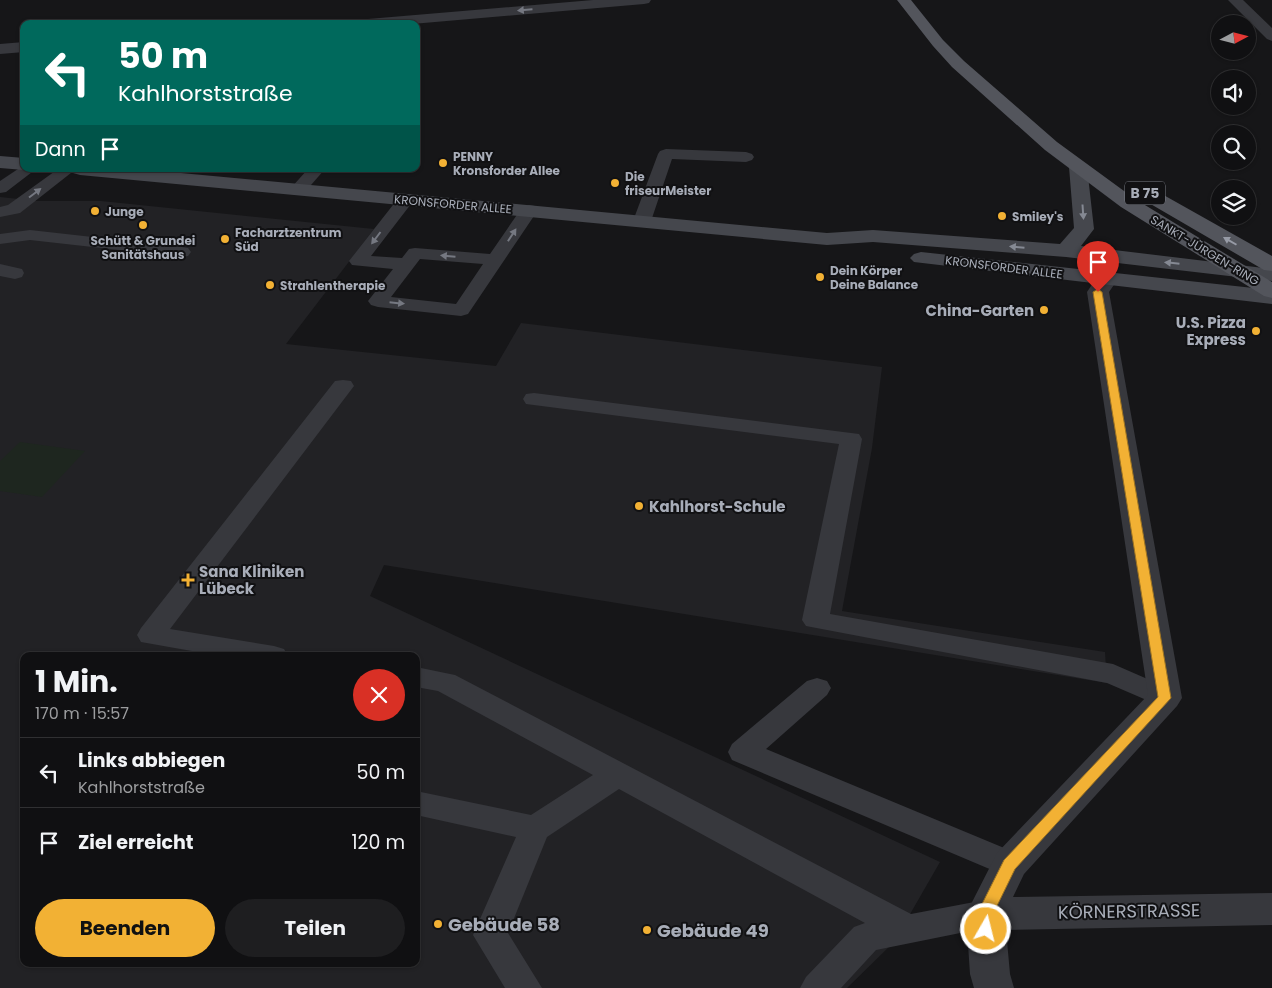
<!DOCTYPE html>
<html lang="de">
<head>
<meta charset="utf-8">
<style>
	:root { --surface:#101012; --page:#1e1e20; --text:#f1f3f6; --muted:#9c9d9f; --line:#303032; --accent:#f2b134 }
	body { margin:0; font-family:Poppins,sans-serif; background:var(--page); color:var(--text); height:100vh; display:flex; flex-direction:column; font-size:19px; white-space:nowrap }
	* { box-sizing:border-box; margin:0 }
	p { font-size:16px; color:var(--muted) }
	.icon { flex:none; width:28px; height:28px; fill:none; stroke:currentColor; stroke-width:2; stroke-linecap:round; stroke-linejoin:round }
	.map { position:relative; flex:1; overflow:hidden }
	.sheet { position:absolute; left:20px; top:652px; width:400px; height:315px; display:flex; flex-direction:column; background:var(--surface); border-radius:10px; box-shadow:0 1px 4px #0004,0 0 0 1px var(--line) }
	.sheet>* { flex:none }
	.guide { position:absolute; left:20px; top:20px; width:400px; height:152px; border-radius:10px; box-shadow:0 1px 4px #0004,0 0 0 1px var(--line); background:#00695c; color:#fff; overflow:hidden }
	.needle { width:32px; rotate:83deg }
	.tools { position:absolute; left:1211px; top:15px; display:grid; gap:10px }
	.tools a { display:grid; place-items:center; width:45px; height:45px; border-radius:50%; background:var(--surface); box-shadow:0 1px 4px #0004,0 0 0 1px var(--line); font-size:25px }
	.pin { position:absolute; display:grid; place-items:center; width:42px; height:42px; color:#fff; margin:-51px -21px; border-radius:50% 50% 50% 0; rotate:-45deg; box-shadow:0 0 5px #0007 }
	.pin .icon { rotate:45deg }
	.me { position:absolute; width:55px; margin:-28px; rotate:8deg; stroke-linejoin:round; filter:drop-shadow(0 0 4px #0008) }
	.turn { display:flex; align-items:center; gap:18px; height:105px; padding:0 15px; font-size:22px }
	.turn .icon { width:65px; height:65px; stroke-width:2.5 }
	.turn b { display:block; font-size:35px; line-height:42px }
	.then { display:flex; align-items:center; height:48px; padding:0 15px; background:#0003; gap:10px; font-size:19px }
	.round { display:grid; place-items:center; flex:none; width:52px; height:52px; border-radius:26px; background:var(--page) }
	.head { display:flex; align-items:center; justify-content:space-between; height:85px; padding:0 15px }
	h1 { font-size:30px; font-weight:700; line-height:38px }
	.primary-button { display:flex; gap:10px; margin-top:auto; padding:10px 15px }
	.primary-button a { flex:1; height:58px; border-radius:30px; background:var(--accent); color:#111; font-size:20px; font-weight:700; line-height:58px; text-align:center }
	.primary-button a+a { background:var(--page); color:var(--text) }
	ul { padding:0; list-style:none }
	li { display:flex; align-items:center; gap:15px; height:70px; padding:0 15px; border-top:1px solid var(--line) }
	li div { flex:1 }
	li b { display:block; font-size:19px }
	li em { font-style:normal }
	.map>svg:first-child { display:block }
	.built { fill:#222225; fill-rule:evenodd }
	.green { fill:#1e261f }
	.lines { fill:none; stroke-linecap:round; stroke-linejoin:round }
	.service { fill:#37383d; fill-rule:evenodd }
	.minor { fill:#37383d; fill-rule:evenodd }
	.secondary { fill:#45474d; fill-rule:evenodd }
	.primary { fill:#53555c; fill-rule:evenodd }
	.oneway { fill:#757881 }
	.oneway2 { fill:#858993 }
	.oneway3 { fill:#979ba6 }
	.route { fill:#f2b134; stroke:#9d7322 }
	.poi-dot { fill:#f2b134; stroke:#111113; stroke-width:2 }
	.labels { text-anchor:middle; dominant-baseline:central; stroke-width:4; stroke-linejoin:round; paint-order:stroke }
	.far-poi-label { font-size:12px; font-weight:bold; fill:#a8adb8; stroke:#111113; text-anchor:start }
	.far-street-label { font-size:12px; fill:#a8adb8; stroke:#111113 }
	.shield { fill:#111113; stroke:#7b7e86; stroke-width:1 }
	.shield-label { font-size:14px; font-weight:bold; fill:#a8adb8 }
	.poi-label { font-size:15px; font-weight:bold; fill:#a8adb8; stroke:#111113; text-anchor:end }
	.near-street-label { font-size:18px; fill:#a8adb8; stroke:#111113 }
	.near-poi-label { font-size:18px; font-weight:bold; fill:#a8adb8; stroke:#111113; text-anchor:start }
</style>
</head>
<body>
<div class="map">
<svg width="1272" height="988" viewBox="0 0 1272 988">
	<rect width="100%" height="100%" fill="#161618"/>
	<path class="built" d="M 0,197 L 37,201 L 101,201 L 374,229 L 286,344 L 496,366 L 521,323 L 882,367 L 872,448 L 842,611 L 1105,652 L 1107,683 L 384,565 L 370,596 L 940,862 L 894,942 L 847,988 L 0,988 ZM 24,656 L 416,656 L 416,964 L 24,964 Z"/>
	<path class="green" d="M 20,442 L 85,451 L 42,497 L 0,491 L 0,461 Z"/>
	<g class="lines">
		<path class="service" d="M 666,149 L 746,152 L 752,154 L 754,157 L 752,160 L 746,162 L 672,159 L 651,221 L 648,225 L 642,226 L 636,225 L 633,221 L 658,154 L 660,151 Z
			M 24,165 L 24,169 L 36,169 L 6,192 L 0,193 L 0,181 Z
			M 58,169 L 76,169 L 20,213 L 0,217 L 0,207 L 8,205 Z
			M 308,169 L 325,169 L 304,193 L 292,193 L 290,189 Z
			M 406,195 L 412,196 L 414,200 L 371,256 L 402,258 L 409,249 L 415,248 L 490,254 L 523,206 L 529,205 L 535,206 L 538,210 L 468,314 L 461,316 L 378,307 L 371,305 L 368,301 L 393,269 L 352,265 L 349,261 L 400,196 ZM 420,259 L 483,264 L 456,304 L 391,297 Z
			M 30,230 L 182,247 L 188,248 L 191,252 L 188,256 L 182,257 L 30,240 L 0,244 L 0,234 Z
			M 0,264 L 22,269 L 24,273 L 22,277 L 15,279 L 0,276 Z
			M 343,380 L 351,381 L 354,386 L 170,629 L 274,646 L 284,649 L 288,656 L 220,656 L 141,642 L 137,635 L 141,628 L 335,381 Z
			M 534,393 L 859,434 L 862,439 L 830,614 L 1113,664 L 1175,691 L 1179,698 L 1175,705 L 1165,708 L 1107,683 L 806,626 L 802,620 L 839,444 L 526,404 L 523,399 L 526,394 Z
			M 416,667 L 455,675 L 911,914 L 985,900 L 997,904 L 1002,914 L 997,924 L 985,928 L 876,950 L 841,988 L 800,988 L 806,977 L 854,927 L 865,923 L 619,789 L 547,837 L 508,933 L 542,988 L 505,988 L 473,935 L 516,837 L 416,815 L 416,791 L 531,815 L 593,775 L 438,691 L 416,687 Z
			M 817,678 L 827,681 L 831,688 L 827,695 L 766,749 L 1021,855 L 1026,864 L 1021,873 L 1010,877 L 999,873 L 732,760 L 728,752 L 732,744 L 807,681 Z"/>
		<path class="minor" d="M 593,0 L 651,0 L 649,3 L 644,4 L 412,24 L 349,24 L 356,20 Z
			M 1228,0 L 1243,0 L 1272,28 L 1272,41 L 1267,39 Z
			M 24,42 L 24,52 L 0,54 L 0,44 Z
			M 1107,272 L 1115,274 L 1118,279 L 1109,292 L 1182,698 L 1177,706 L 1024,874 L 1013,897 L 1272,893 L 1272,925 L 1006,930 L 1010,974 L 1014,988 L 974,988 L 970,974 L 966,914 L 997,853 L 1148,695 L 1087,292 L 1099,274 Z"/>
		<path class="secondary" d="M 0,156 L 24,158 L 24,169 L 27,169 L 24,170 L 0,168 Z
			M 1078,161 L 1085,163 L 1087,167 L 1094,229 L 1081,246 L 1272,269 L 1272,281 L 1066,257 L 873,242 L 827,245 L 80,175 L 73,173 L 71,169 L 138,169 L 827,233 L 873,230 L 1060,244 L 1074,228 L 1069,167 L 1071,163 Z
			M 921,252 L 1272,290 L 1272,304 L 914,262 L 910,258 L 914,254 Z"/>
		<path class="primary" d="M 897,0 L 911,0 L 943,40 L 964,61 L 1057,142 L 1135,199 L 1272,282 L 1272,298 L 1264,296 L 1121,207 L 1045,150 L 952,67 L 933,46 Z
			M 1137,182 L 1144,184 L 1272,256 L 1272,271 L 1264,270 L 1130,192 L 1127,188 L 1130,184 Z"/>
	</g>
	<defs><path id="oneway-solid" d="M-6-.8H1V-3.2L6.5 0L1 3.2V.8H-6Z" transform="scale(1.25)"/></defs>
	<g class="oneway">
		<use href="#oneway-solid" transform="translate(525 10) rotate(175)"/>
		<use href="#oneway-solid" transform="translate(35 193) rotate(-37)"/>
		<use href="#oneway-solid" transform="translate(512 235) rotate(-57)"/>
		<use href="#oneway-solid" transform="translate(376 238) rotate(127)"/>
		<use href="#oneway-solid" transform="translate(448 256) rotate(-175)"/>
		<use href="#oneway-solid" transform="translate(397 303) rotate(6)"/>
	</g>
	<g class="oneway2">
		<use href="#oneway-solid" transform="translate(1083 212) rotate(86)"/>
		<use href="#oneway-solid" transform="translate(1017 247) rotate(-175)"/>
		<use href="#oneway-solid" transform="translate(1172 263) rotate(-174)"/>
	</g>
	<use class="oneway3" href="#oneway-solid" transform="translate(1230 241) rotate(-150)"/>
	<path class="route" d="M 1098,289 L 1102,292 L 1171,698 L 1015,869 L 993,914 L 994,929 L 992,934 L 986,936 L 980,934 L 978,929 L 977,914 L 1004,860 L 1158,697 L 1093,292 Z"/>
	<g class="poi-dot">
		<circle cx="443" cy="163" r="5"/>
		<circle cx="615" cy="183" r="5"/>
		<circle cx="95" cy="211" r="5"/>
		<circle cx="1002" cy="216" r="5"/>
		<circle cx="143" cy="225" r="5"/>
		<circle cx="225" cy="239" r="5"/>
		<circle cx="820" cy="277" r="5"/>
		<circle cx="270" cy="285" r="5"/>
		<circle cx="1044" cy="310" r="5"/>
		<circle cx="1256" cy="331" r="5"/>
		<circle cx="639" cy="506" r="5"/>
		<path d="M185.5 572.5h5v5h5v5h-5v5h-5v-5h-5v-5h5z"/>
		<circle cx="438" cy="924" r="5"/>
		<circle cx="647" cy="930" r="5"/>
	</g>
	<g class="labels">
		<g class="far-poi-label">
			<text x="453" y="156">PENNY<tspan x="453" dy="14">Kronsforder Allee</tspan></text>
			<text x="625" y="176">Die<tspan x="625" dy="14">friseurMeister</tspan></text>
			<text x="105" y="211">Junge</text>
			<text x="1012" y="216">Smiley's</text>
			<text x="235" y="232">Facharztzentrum<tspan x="235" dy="14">Süd</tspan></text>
			<text x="143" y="240" text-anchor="middle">Schütt &amp; Grundei<tspan x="143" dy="14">Sanitätshaus</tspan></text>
			<text x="830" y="270">Dein Körper<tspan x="830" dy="14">Deine Balance</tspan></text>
			<text x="280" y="285">Strahlentherapie</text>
		</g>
		<g class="far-street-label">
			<text transform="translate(453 204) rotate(5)">KRONSFORDER ALLEE</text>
			<text transform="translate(1205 250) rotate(31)">SANKT-JÜRGEN-RING</text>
			<text transform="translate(1004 267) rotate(7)">KRONSFORDER ALLEE</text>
		</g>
		<rect class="shield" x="1125" y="181.5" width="40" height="23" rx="4"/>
		<g class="shield-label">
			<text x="1145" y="193">B 75</text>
		</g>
		<g class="poi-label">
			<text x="1034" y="310">China-Garten</text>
			<text x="1246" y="322">U.S. Pizza<tspan x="1246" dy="17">Express</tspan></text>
			<text x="649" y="506" text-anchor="start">Kahlhorst-Schule</text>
			<text x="199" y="571" text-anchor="start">Sana Kliniken<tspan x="199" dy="17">Lübeck</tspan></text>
		</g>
		<g class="near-street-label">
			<text transform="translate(1129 911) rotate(-1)">KÖRNERSTRASSE</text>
		</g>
		<g class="near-poi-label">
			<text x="448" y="924">Gebäude 58</text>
			<text x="657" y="930">Gebäude 49</text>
		</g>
	</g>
</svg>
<div class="tools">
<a><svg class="needle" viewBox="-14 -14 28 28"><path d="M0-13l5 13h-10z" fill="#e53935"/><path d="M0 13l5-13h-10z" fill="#9c9d9f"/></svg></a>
<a><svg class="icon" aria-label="sound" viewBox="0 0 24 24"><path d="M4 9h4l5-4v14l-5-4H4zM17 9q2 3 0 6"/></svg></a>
<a><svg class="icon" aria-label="search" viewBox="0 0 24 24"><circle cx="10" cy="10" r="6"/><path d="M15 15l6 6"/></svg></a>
<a><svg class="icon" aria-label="layers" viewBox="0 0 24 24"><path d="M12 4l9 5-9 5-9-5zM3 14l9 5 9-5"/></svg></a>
</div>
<div class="pin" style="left:1098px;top:292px;background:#d93025"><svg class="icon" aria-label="arrive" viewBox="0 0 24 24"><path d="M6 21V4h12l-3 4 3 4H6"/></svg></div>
<svg class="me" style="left:986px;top:929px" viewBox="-20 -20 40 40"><circle r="17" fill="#f2b134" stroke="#fff" stroke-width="3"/><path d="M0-11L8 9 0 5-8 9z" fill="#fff"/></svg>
<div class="guide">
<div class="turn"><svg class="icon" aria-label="left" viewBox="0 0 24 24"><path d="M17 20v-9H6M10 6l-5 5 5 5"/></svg><div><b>50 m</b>Kahlhorststraße</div></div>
<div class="then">Dann<svg class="icon" aria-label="arrive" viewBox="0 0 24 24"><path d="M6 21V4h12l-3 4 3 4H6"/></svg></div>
</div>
<section class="sheet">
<div class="head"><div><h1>1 Min.</h1><p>170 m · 15:57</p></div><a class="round" style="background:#d93025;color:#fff"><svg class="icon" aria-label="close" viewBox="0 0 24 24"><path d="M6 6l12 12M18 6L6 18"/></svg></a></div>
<ul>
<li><svg class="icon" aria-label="left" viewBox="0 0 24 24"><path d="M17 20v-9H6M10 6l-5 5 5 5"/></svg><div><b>Links abbiegen</b><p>Kahlhorststraße</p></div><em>50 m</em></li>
<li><svg class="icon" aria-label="arrive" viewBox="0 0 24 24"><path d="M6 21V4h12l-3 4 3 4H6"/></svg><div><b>Ziel erreicht</b></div><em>120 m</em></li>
</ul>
<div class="primary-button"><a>Beenden</a><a>Teilen</a></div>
</section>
</div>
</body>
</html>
